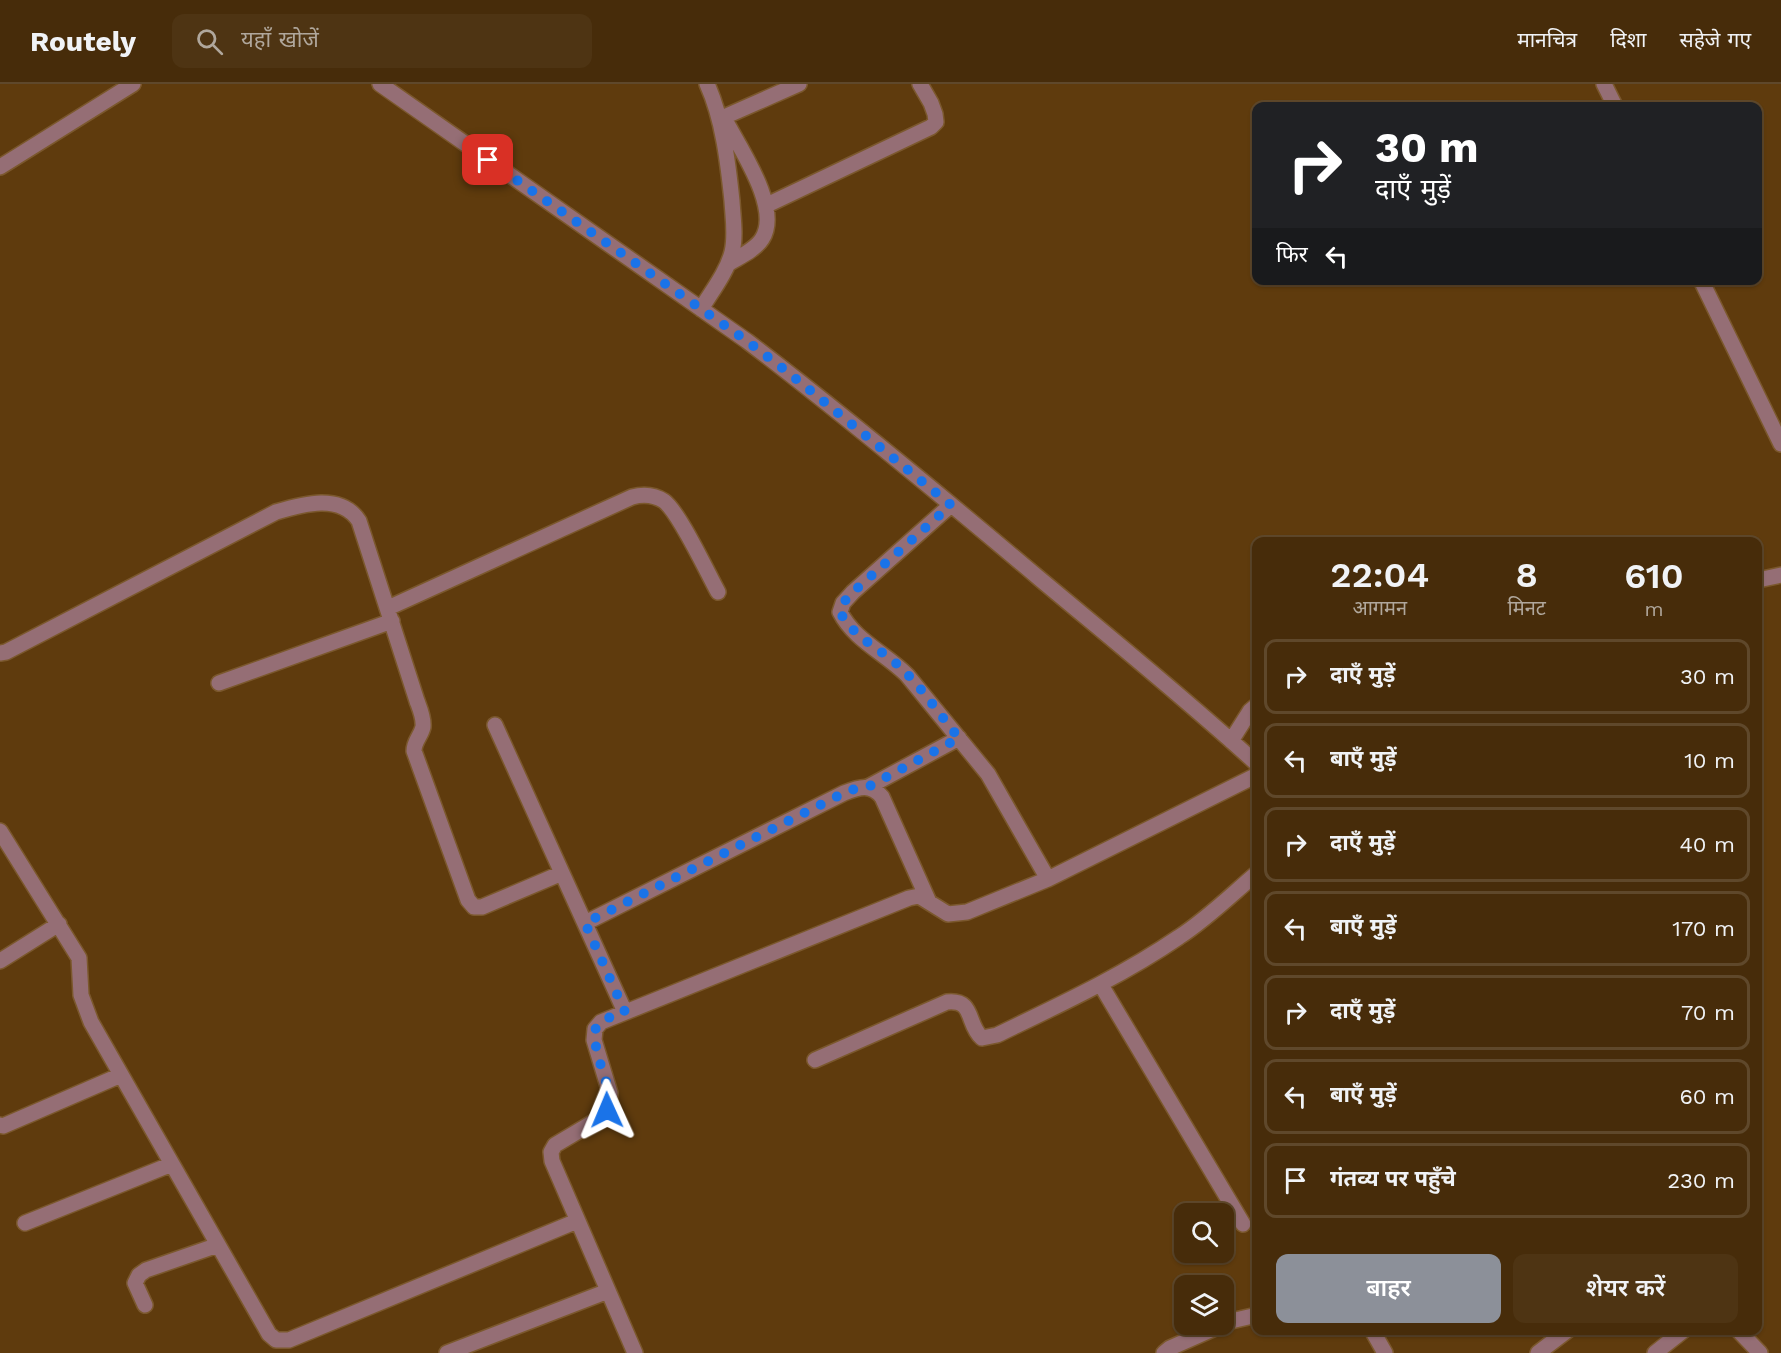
<!DOCTYPE html>
<html lang="hi">
<head>
<meta charset="utf-8">
<style>
	:root { --surface:#472c0a; --page:#4e3413; --text:#f1f3f6; --muted:#b0a79c; --line:#5f482b; --accent:#8c9099 }
	body { margin:0; font-family:"Work Sans","Noto Sans Devanagari",sans-serif; background:var(--page); color:var(--text); height:100vh; display:flex; flex-direction:column; font-size:22px; white-space:nowrap }
	* { box-sizing:border-box; margin:0 }
	p { font-size:20px; color:var(--muted) }
	.icon { flex:none; width:33px; height:33px; fill:none; stroke:currentColor; stroke-width:2; stroke-linecap:round; stroke-linejoin:round }
	.map { position:relative; flex:1; overflow:hidden }
	.panel { position:absolute; left:1252px; top:453px; width:510px; height:798px; display:flex; flex-direction:column; background:var(--surface); border-radius:12px; box-shadow:0 2px 4px #0004,0 0 0 2px var(--line) }
	.panel>* { flex:none }
	.banner { position:absolute; left:1252px; top:18px; width:510px; height:183px; border-radius:12px; box-shadow:0 2px 4px #0004,0 0 0 2px var(--line); background:#202124; color:#fff; overflow:hidden }
	.tools { position:absolute; left:1174px; top:1119px; display:grid; gap:12px }
	.tools a { display:grid; place-items:center; width:60px; height:60px; border-radius:12px; background:var(--surface); box-shadow:0 2px 4px #0004,0 0 0 2px var(--line); font-size:30px }
	.pin { position:absolute; display:grid; place-items:center; width:51px; height:51px; color:#fff; margin:-26px; border-radius:12px; box-shadow:0 3px 9px #0006 }
	.me { position:absolute; width:66px; margin:-33px; rotate:359deg; stroke-linejoin:round; filter:drop-shadow(0 0 4px #0008) }
	.turn { display:flex; align-items:center; gap:21px; height:126px; padding:0 24px; font-size:27px }
	.turn .icon { width:78px; height:78px; stroke-width:2.5 }
	.turn b { display:block; font-size:42px; line-height:51px }
	.then { display:flex; align-items:center; height:57px; padding:0 24px; background:#0003; gap:12px; font-size:22px }
	.eta { display:flex; justify-content:space-evenly; align-items:center; height:102px; text-align:center }
	.eta b { font-size:36px; font-weight:600; line-height:42px }
	.cta { display:flex; gap:12px; margin-top:auto; padding:12px 24px }
	.cta a { flex:1; height:69px; border-radius:12px; background:var(--accent); color:#fff; font-size:24px; font-weight:600; line-height:69px; text-align:center }
	.cta a+a { background:var(--page); color:var(--text) }
	ul { padding:0; list-style:none }
	li { display:flex; align-items:center; gap:18px; height:75px; margin:0 12px 9px; padding:0 12px; border:3px solid var(--line); border-radius:12px }
	li div { flex:1 }
	li b { display:block; font-size:22px }
	li em { font-style:normal }
	header { display:flex; align-items:center; gap:36px; box-sizing:border-box; height:84px; padding:0 30px; background:var(--surface); border-bottom:2px solid var(--line) }
	header strong { font-size:28px }
	nav { display:flex; gap:33px; margin-inline-start:auto; font-size:21px }
	.search { width:420px; height:54px; background:var(--page); display:flex; align-items:center; gap:15px; box-sizing:border-box; padding:0 21px; border-radius:12px; color:var(--muted); font-size:22px }
	.map>svg:first-child { display:block }
	.lines { fill:none; stroke-linecap:round; stroke-linejoin:round }
	.minor-casing { stroke:#7b582d; stroke-width:18 }
	.minor { stroke:#956e75; stroke-width:15 }
	.route { stroke:#1a73e8; stroke-width:10; stroke-dasharray:0 18 }
</style>
</head>
<body>
<header>
<strong>Routely</strong>
<div class="search"><svg class="icon" aria-label="search" viewBox="0 0 24 24"><circle cx="10" cy="10" r="6"/><path d="M15 15l6 6"/></svg>यहाँ खोजें</div>
<nav><a>मानचित्र</a><a>दिशा</a><a>सहेजे गए</a></nav>
</header>
<div class="map">
<svg width="1781" height="1269" viewBox="0 0 1781 1269">
	<rect width="100%" height="100%" fill="#5f3b0d"/>
	<g class="lines">
		<defs>
			<path id="minor" d="M 380,0 L 747,257 C 847,333 944,414 1040,495 C 1113,556 1187,616 1257,680
				M 1604,0 L 1615,22
				M 724,33 L 799,0
				M 724,34 C 739,63 782,124 762,155 C 755,166 739,173 728,180
				M 0,83 L 133,0
				M 767,121 L 931,43 L 936,38 L 935,30 L 931,19 L 920,0
				M 1701,196 L 1781,360
				M 701,225 C 712,207 727,188 732,168 C 736,152 733,134 732,117 C 728,79 723,35 707,0
				M 951,421 L 853,508 L 843,519 L 840,528 C 854,556 885,569 907,591 L 988,690 L 1048,795
				M 1758,496 L 1781,491
				M 388,524 L 632,413 C 643,410 653,410 664,417 C 679,428 707,488 718,508
				M 0,569 L 6,568 L 276,428 C 303,420 341,409 359,437 L 417,617 C 420,625 424,634 423,643 C 421,652 414,657 414,667 L 468,816 L 474,823 L 482,823 L 562,789
				M 219,599 L 392,537
				M 495,641 L 625,928
				M 1231,657 L 1250,627 L 1257,621
				M 868,703 L 959,654
				M 0,747 L 79,874 L 81,911 L 91,938 L 269,1250 L 276,1256 L 289,1256 L 577,1137
				M 585,839 L 844,709 C 859,703 871,699 882,713 L 929,818
				M 0,877 L 59,840
				M 1101,901 L 1243,1140
				M 815,976 L 947,918 C 975,915 966,940 982,954 L 997,951 C 1059,921 1122,892 1179,853 C 1207,835 1231,811 1257,789
				M 0,1041 L 3,1042 L 121,991
				M 25,1139 L 172,1080
				M 145,1221 L 135,1199 L 139,1191 L 146,1186 L 218,1161
				M 1372,1246 L 1385,1269
				M 1738,1246 L 1760,1269
				M 447,1269 L 608,1207
				M 635,1269 L 552,1077 L 551,1068 L 555,1061 L 602,1033 C 608,1025 610,1019 610,1009 L 594,956 L 595,945 L 601,938 L 909,814 L 919,812 L 948,830 L 967,828 L 1048,795 L 1257,691
				M 1164,1269 L 1170,1264 L 1231,1237 L 1257,1231
				M 1538,1269 L 1568,1246
				M 1655,1269 L 1684,1246"/>
		</defs>
		<use href="#minor" class="minor-casing"/>
		<use href="#minor" class="minor"/>
	</g>
	<g class="lines">
		<path class="route" d="M 488,76 L 747,257 L 790,290 L 951,421 L 853,508 L 843,519 L 840,528 C 853,553 878,563 898,581 C 921,602 939,630 959,654 L 868,703 L 857,704 L 844,709 L 585,839 L 625,928 C 616,931 601,935 596,944 C 590,955 606,996 610,1010 L 610,1017 L 607,1026"/>
	</g>
</svg>
<div class="tools">
<a><svg class="icon" aria-label="search" viewBox="0 0 24 24"><circle cx="10" cy="10" r="6"/><path d="M15 15l6 6"/></svg></a>
<a><svg class="icon" aria-label="layers" viewBox="0 0 24 24"><path d="M12 4l9 5-9 5-9-5zM3 14l9 5 9-5"/></svg></a>
</div>
<div class="pin" style="left:488px;top:76px;background:#d93025"><svg class="icon" aria-label="arrive" viewBox="0 0 24 24"><path d="M6 21V4h12l-3 4 3 4H6"/></svg></div>
<svg class="me" style="left:607px;top:1026px" viewBox="-20 -20 40 40"><path d="M0-17L14 15 0 8-14 15z" fill="#1a73e8" stroke="#fff" stroke-width="4"/></svg>
<div class="banner">
<div class="turn"><svg class="icon" aria-label="right" viewBox="0 0 24 24"><path d="M7 20v-9h11M14 6l5 5-5 5"/></svg><div><b>30 m</b>दाएँ मुड़ें</div></div>
<div class="then">फिर<svg class="icon" aria-label="left" viewBox="0 0 24 24"><path d="M17 20v-9H6M10 6l-5 5 5 5"/></svg></div>
</div>
<section class="panel">
<div class="eta">
<div><b>22:04</b><p>आगमन</p></div>
<div><b>8</b><p>मिनट</p></div>
<div><b>610</b><p>m</p></div>
</div>
<ul>
<li><svg class="icon" aria-label="right" viewBox="0 0 24 24"><path d="M7 20v-9h11M14 6l5 5-5 5"/></svg><div><b>दाएँ मुड़ें</b></div><em>30 m</em></li>
<li><svg class="icon" aria-label="left" viewBox="0 0 24 24"><path d="M17 20v-9H6M10 6l-5 5 5 5"/></svg><div><b>बाएँ मुड़ें</b></div><em>10 m</em></li>
<li><svg class="icon" aria-label="right" viewBox="0 0 24 24"><path d="M7 20v-9h11M14 6l5 5-5 5"/></svg><div><b>दाएँ मुड़ें</b></div><em>40 m</em></li>
<li><svg class="icon" aria-label="left" viewBox="0 0 24 24"><path d="M17 20v-9H6M10 6l-5 5 5 5"/></svg><div><b>बाएँ मुड़ें</b></div><em>170 m</em></li>
<li><svg class="icon" aria-label="right" viewBox="0 0 24 24"><path d="M7 20v-9h11M14 6l5 5-5 5"/></svg><div><b>दाएँ मुड़ें</b></div><em>70 m</em></li>
<li><svg class="icon" aria-label="left" viewBox="0 0 24 24"><path d="M17 20v-9H6M10 6l-5 5 5 5"/></svg><div><b>बाएँ मुड़ें</b></div><em>60 m</em></li>
<li><svg class="icon" aria-label="arrive" viewBox="0 0 24 24"><path d="M6 21V4h12l-3 4 3 4H6"/></svg><div><b>गंतव्य पर पहुँचे</b></div><em>230 m</em></li>
</ul>
<div class="cta"><a>बाहर</a><a>शेयर करें</a></div>
</section>
</div>
</body>
</html>
